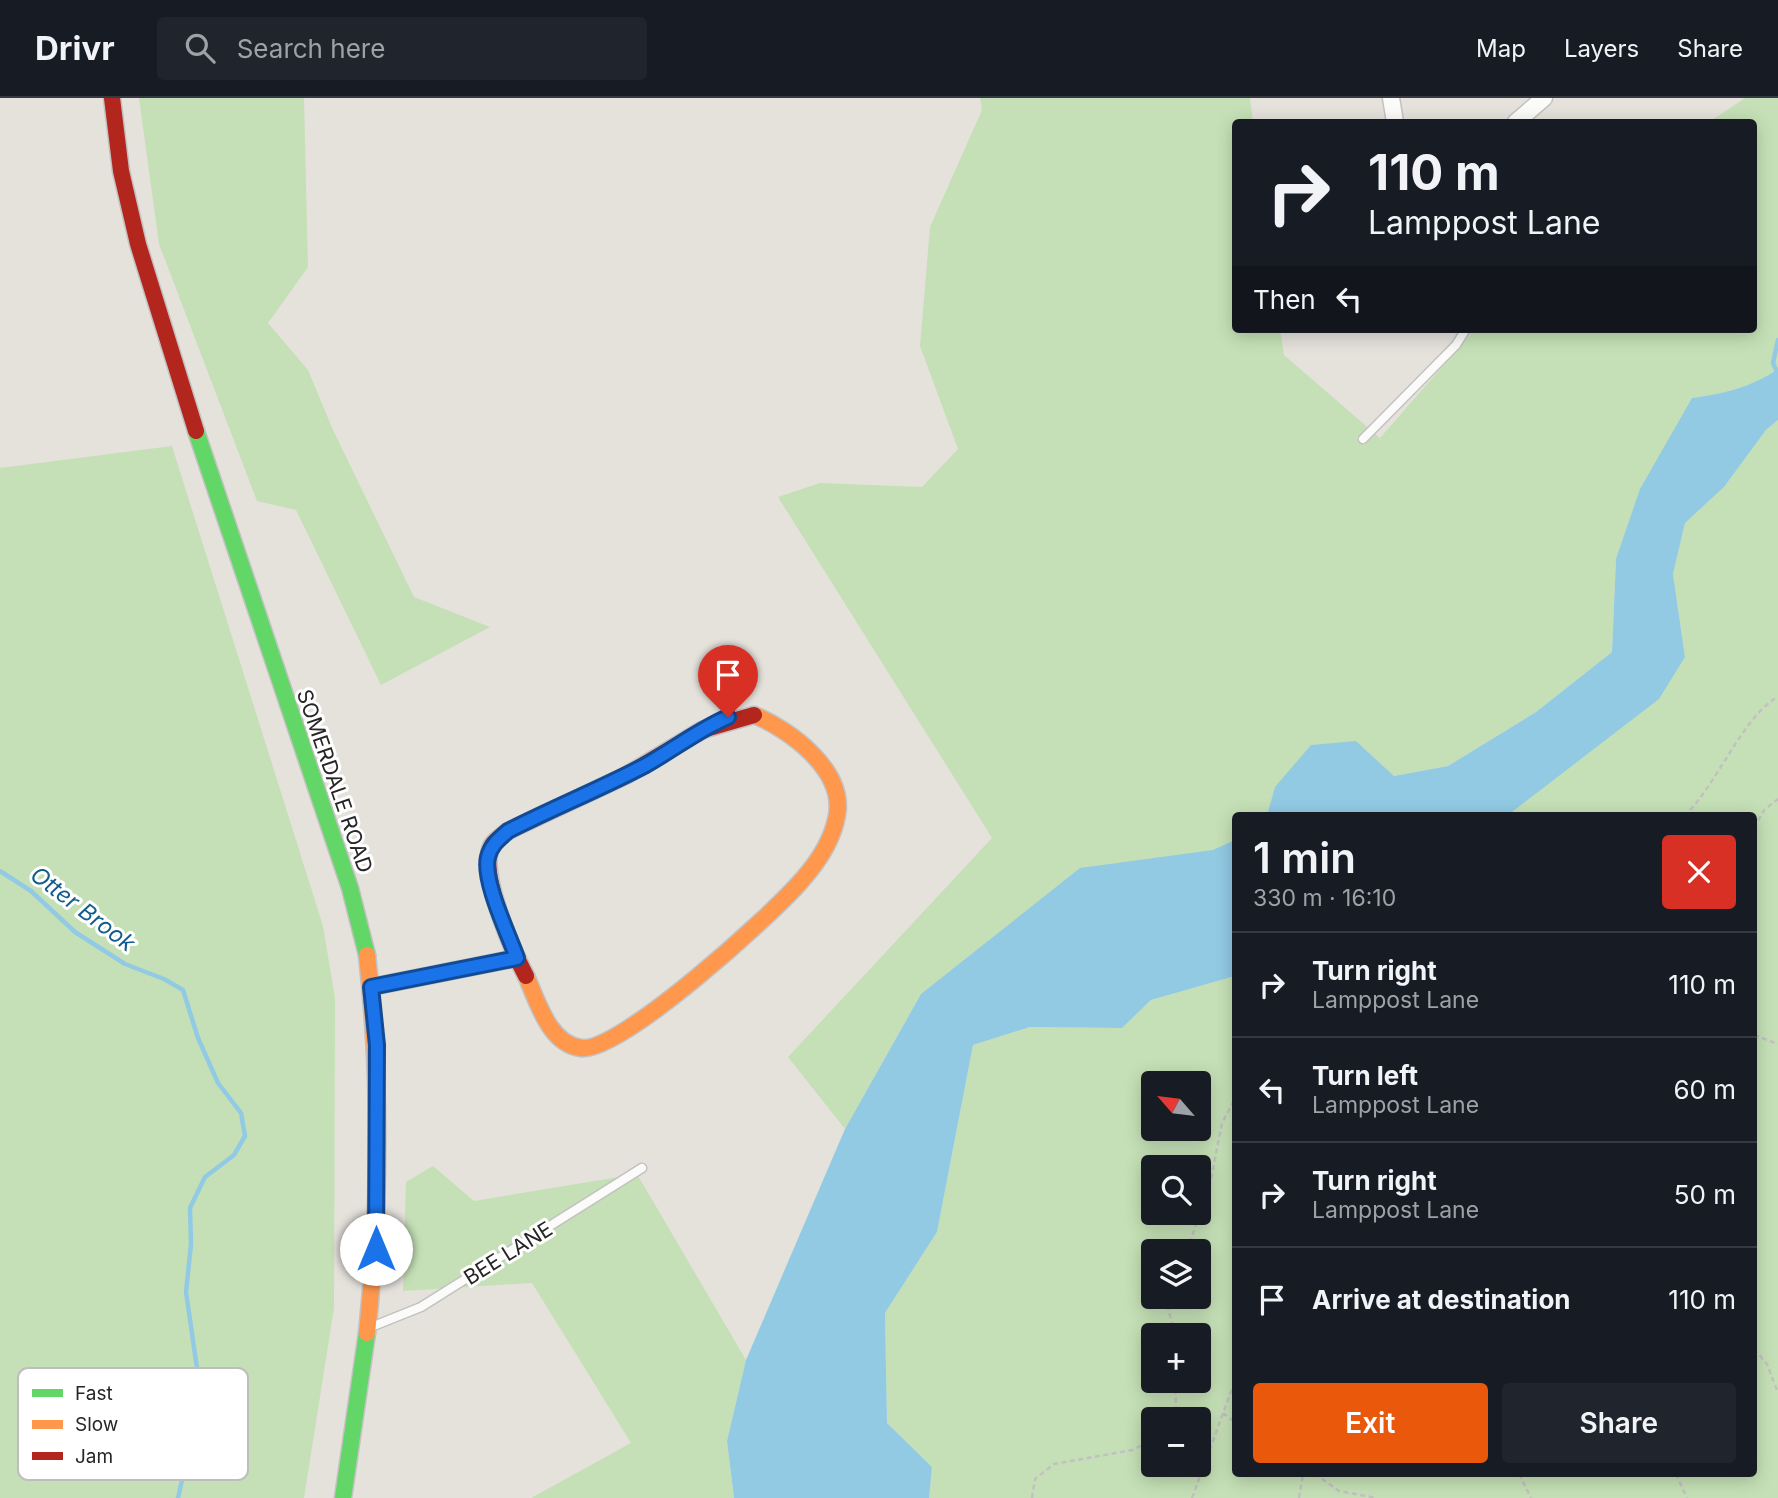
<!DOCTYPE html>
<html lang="en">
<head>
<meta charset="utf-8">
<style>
	:root { --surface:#171b24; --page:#20242c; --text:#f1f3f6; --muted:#9ea1a6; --line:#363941; --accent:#ea580c }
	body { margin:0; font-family:Inter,sans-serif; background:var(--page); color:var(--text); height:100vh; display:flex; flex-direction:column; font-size:26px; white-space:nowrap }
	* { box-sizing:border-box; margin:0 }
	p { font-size:23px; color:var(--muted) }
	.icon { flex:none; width:38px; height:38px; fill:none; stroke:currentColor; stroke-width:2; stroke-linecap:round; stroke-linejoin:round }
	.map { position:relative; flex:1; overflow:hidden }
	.sheet { position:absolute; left:1232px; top:714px; width:525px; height:665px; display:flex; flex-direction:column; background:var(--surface); border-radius:7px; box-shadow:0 4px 18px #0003 }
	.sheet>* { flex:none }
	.banner { position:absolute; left:1232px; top:21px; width:525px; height:214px; border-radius:7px; box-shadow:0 4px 18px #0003; background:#171b24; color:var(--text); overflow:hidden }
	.needle { width:46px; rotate:298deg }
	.controls { position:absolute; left:1141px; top:973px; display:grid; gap:14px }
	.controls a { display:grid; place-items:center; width:70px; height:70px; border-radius:7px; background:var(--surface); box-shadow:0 4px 18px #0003; font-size:35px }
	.pin { position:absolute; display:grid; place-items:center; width:60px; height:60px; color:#fff; margin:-72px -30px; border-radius:50% 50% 50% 0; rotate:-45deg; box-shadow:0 0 7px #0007 }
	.pin .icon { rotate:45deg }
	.me { position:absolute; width:77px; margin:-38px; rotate:0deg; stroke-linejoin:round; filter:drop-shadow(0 0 5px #0008) }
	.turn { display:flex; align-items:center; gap:24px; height:147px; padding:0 21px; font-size:32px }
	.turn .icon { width:91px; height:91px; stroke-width:2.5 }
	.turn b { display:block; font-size:49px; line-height:60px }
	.then { display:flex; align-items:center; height:66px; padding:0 21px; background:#0003; gap:14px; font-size:26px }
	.round { display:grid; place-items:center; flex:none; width:74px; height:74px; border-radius:7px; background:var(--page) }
	.summary { display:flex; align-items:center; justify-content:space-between; height:119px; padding:0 21px }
	h1 { font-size:42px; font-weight:600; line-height:52px }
	.action { display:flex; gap:14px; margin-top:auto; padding:14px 21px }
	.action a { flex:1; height:80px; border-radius:7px; background:var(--accent); color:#fff; font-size:28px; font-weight:600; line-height:80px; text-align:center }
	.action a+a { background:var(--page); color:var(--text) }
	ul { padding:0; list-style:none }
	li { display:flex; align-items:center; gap:21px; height:105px; padding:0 21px; border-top:2px solid var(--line) }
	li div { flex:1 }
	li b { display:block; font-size:26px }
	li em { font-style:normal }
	header { display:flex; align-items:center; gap:42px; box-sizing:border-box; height:98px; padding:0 35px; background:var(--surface); border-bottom:2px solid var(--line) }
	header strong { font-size:33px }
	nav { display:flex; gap:38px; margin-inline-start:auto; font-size:24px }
	.search { width:490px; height:63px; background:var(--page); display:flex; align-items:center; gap:18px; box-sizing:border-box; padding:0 24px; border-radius:7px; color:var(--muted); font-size:26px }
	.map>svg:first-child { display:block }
	.green { fill:#c5e0b6; fill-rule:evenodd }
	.water { fill:#92cae4 }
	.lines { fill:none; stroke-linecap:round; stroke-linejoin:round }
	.stream { stroke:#92cae4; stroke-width:4.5 }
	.lane-casing { stroke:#c3c1c1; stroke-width:11 }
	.street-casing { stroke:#c3c1c1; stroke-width:19 }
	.fast-casing { stroke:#c3c1c1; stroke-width:19 }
	.slow-casing { stroke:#c3c1c1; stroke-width:19 }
	.jam-casing { stroke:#c3c1c1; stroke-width:19 }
	.path { stroke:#c2c1c1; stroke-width:2.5; stroke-dasharray:5 3.5; stroke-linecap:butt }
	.lane { stroke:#fbfbfa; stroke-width:8 }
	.street { stroke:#fbfbfa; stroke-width:16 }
	.fast { stroke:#63d668; stroke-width:16 }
	.slow { stroke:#ff974d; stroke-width:16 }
	.jam { stroke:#b3261e; stroke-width:16 }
	.route-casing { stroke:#114b97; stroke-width:18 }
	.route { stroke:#1a73e8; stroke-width:12 }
	.labels { text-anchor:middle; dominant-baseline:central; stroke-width:6; stroke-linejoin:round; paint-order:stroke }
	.street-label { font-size:21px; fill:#262626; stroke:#fff }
	.water-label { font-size:23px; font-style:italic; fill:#135c8e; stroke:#fff }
	.key { fill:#fff; stroke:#bebebe; stroke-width:2 }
	.key-label { font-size:19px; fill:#262626 }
</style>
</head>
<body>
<header>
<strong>Drivr</strong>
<div class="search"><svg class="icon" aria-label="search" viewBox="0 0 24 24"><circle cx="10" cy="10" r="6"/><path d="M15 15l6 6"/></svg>Search here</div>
<nav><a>Map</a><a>Layers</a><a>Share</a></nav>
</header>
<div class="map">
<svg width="1778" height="1400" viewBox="0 0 1778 1400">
	<rect width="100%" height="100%" fill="#e5e2dc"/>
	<path class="green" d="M 139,0 L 304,0 L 308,169 L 268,225 L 308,272 L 333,332 L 414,499 L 490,529 L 381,587 L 296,412 L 257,403 L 159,146 Z
		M 980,0 L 1250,0 L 1253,24 L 1236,24 L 1236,231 L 1280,231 L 1284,257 L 1380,340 L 1475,231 L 1754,231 L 1754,24 L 1709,24 L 1745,0 L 1778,0 L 1778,271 C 1752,289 1723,296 1692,300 L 1616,461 L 1612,554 L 1536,614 L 1448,668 L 1394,678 L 1356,643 L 1275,689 L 1267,717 L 1236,718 L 1235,742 L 921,896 L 845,1031 L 788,959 L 992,740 L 778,399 L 820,385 L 922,389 L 958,351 L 920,248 L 930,129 L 982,12 Z
		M 1778,322 L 1778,1400 L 929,1400 L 932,1369 L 887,1325 L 885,1215 L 937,1134 L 973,947 L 1030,929 L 1122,930 L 1151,902 L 1235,878 L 1236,1376 L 1754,1376 L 1754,718 L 1508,717 L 1591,651 L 1685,559 L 1673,476 L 1685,425 L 1724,389 L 1766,332 ZM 1153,985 L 1199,985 L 1199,1031 L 1153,1031 ZM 1153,1069 L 1199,1069 L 1199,1115 L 1153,1115 ZM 1153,1153 L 1199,1153 L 1199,1199 L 1153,1199 ZM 1153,1237 L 1199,1237 L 1199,1283 L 1153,1283 ZM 1153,1321 L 1199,1321 L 1199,1367 L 1153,1367 Z
		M 172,348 L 323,828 L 335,900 L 334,1210 L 304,1400 L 0,1400 L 0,370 Z
		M 433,1068 L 474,1103 L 637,1076 L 746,1262 L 727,1343 L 734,1400 L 531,1400 L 631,1345 L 532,1185 L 403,1193 L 406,1084 Z"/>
	<path class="water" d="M 1778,271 L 1778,322 L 1766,332 L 1724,389 L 1685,425 L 1673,476 L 1685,559 L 1659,601 L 1508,717 L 1267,717 L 1275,689 L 1311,647 L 1356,643 L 1394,678 L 1448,668 L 1536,614 L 1612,554 L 1616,461 L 1640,391 L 1692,300 C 1723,296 1752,289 1778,271 Z
		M 1235,742 L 1235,878 L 1151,902 L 1122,930 L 1030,929 L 973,947 L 937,1134 L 885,1215 L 887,1325 L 932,1369 L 929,1400 L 734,1400 L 727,1343 L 746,1262 L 845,1031 L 921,896 L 1080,770 L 1213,752 Z"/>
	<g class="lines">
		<path class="stream" d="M 1778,242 L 1773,265 L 1778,276
			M 0,773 L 31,793 L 75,834 L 125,866 L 164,881 L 183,892 L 198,940 L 218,985 L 241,1015 L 245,1038 L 234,1057 L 205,1079 L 190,1110 L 191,1146 L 186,1194 L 201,1298 L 178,1400"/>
		<defs>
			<path id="lane" d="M 1363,341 L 1456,247 L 1466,231
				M 371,1229 L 421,1209 L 642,1070"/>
			<path id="street" d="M 1391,0 L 1395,24
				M 1516,24 L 1544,0
				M 371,889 L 517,860"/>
			<path id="fast" d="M 196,333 L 350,790 L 367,857
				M 343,1400 L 367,1235"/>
			<path id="slow" d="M 526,878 C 538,904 549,946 581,950 C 619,956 774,815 802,782 C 818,764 833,741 837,717 C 845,672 789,631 754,617
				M 367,1235 C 380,1110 381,983 367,857"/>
			<path id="jam" d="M 112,0 L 121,73 L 138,146 L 196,333
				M 526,878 C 513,853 477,772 492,747 C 495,742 503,737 508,733 L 625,678 L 702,632 L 754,617"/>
		</defs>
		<use href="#lane" class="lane-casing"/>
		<use href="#street" class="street-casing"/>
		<use href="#fast" class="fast-casing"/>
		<use href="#slow" class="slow-casing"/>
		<use href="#jam" class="jam-casing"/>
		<path class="path" d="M 1684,718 C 1716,689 1744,616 1778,599
			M 1754,730 L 1764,712 L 1778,701
			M 1754,937 L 1778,946
			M 1187,1153 L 1210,1086 L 1222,1025 L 1236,999
			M 1165,1199 L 1175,1237
			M 1754,1251 L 1767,1266 L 1778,1295
			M 1223,1315 L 1236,1325
			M 1172,1321 L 1176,1309 L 1175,1283
			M 1315,1376 L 1339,1393 L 1377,1400
			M 1519,1376 L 1531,1400
			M 1676,1376 L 1687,1400
			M 1032,1400 L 1035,1381 L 1054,1366 L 1132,1352 L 1153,1342
			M 1192,1400 L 1236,1280
			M 1299,1400 L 1303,1376"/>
		<use href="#lane" class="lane"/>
		<use href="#street" class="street"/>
		<use href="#fast" class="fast"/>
		<use href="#slow" class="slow"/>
		<use href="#jam" class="jam"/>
	</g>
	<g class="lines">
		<defs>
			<path id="route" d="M 376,1151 L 377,947 L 371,889 L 517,860 C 509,837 482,782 488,759 C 491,747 499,741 508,733 C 553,710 600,691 644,668 C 673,652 698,632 728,619"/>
		</defs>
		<use href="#route" class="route-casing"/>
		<use href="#route" class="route"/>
	</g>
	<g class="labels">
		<g class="street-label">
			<text transform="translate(335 683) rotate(71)">SOMERDALE ROAD</text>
			<text transform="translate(508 1155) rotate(-32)">BEE LANE</text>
		</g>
		<g class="water-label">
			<text transform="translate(83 811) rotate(37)">Otter Brook</text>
		</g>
	</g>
	<rect x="18" y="1270" width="230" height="112" rx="10" class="key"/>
	<rect x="32" y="1291" width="31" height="8" fill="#63d668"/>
	<rect x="32" y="1322" width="31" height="9" fill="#ff974d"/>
	<rect x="32" y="1354" width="31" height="8" fill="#b3261e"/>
	<g class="key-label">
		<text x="75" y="1302">Fast</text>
		<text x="75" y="1333">Slow</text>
		<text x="75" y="1365">Jam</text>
	</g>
</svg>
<div class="controls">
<a><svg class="needle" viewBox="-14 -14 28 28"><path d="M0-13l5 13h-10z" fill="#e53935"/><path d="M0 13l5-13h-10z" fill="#9ea1a6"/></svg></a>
<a><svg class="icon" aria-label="search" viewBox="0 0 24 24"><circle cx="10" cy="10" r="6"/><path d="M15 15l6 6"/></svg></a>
<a><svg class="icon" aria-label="layers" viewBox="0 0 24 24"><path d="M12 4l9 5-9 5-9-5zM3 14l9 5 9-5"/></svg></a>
<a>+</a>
<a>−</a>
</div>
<div class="pin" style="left:728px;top:619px;background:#d93025"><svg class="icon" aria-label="arrive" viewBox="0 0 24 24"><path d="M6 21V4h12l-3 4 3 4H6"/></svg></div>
<svg class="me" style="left:376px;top:1151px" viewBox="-20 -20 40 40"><circle r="19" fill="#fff"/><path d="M0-13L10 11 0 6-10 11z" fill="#1a73e8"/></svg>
<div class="banner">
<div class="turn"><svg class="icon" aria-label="right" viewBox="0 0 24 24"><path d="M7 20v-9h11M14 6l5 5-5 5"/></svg><div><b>110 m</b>Lamppost Lane</div></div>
<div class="then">Then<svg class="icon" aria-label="left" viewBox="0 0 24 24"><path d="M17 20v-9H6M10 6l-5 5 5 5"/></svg></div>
</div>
<section class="sheet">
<div class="summary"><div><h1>1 min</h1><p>330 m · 16:10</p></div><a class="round" style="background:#d93025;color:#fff"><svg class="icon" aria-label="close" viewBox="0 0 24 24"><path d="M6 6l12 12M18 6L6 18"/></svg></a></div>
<ul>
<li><svg class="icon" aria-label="right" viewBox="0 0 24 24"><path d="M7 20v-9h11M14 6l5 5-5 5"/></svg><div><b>Turn right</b><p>Lamppost Lane</p></div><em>110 m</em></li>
<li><svg class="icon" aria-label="left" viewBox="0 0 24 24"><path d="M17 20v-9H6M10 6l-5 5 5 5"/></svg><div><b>Turn left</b><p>Lamppost Lane</p></div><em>60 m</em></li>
<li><svg class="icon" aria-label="right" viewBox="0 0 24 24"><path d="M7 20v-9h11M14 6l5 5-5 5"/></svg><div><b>Turn right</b><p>Lamppost Lane</p></div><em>50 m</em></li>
<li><svg class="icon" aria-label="arrive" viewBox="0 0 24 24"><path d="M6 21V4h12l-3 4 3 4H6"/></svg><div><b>Arrive at destination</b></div><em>110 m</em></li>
</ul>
<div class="action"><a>Exit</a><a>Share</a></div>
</section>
</div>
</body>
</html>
